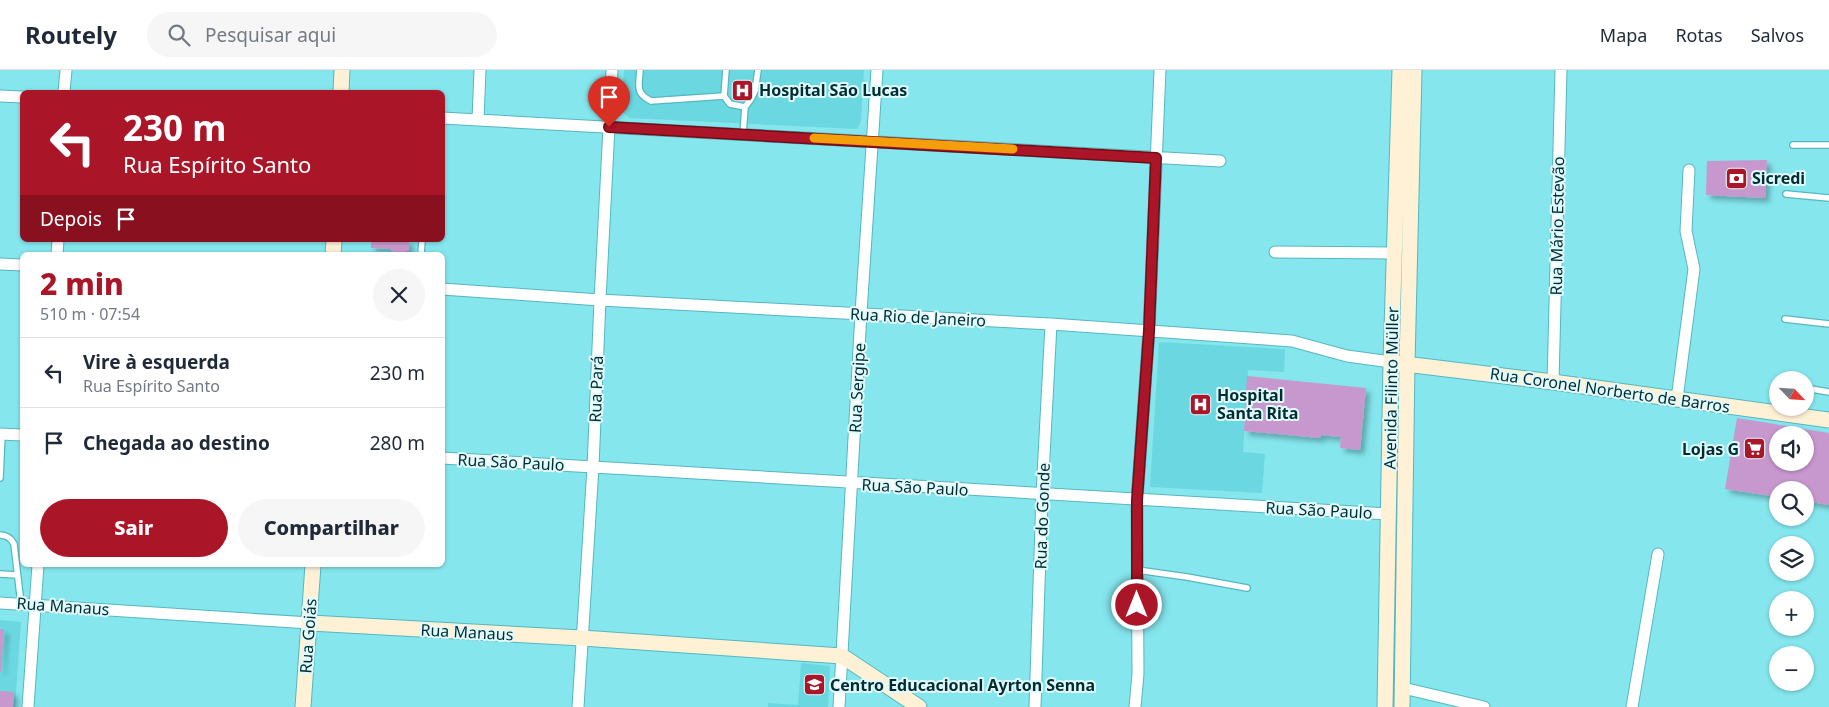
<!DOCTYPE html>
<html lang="pt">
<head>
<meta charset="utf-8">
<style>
	:root { --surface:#fff; --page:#f6f6f7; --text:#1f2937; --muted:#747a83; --line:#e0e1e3; --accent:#aa1527 }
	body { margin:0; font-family:"Noto Sans",sans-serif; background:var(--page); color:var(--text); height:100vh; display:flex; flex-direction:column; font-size:19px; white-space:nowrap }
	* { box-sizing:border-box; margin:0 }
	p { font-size:16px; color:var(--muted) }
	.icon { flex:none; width:28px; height:28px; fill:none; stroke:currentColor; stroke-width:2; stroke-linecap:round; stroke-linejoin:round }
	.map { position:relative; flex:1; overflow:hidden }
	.details { position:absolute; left:20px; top:182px; width:425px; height:315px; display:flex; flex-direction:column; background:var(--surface); border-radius:8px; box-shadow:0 1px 4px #0004 }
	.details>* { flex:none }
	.banner { position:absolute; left:20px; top:20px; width:425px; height:152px; border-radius:8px; box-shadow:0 1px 4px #0004; background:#aa1527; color:#fff; overflow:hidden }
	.needle { width:32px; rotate:115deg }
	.fabs { position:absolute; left:1769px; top:301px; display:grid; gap:10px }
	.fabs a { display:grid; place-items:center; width:45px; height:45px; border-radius:50%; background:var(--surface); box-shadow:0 1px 4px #0004; font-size:25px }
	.pin { position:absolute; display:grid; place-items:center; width:42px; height:42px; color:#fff; margin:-51px -21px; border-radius:50% 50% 50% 0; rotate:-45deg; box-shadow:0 0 5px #0007 }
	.pin .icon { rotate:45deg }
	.me { position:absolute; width:55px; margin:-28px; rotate:0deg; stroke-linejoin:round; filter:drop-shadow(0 0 4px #0008) }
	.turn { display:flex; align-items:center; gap:18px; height:105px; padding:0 20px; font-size:22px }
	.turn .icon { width:65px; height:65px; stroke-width:2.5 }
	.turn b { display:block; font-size:35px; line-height:42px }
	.then { display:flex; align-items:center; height:48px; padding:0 20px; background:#0003; gap:10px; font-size:19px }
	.round { display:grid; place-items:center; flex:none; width:52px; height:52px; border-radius:26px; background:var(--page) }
	.headline { display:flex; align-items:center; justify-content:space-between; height:85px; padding:0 20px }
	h1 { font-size:30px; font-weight:800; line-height:38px; color:var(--accent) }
	.cta { display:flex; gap:10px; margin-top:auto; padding:10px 20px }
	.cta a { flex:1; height:58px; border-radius:30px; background:var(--accent); color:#fff; font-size:20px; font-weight:800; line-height:58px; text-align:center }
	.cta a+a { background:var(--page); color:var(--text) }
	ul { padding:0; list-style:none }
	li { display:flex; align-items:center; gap:15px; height:70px; padding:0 20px; border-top:1px solid var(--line) }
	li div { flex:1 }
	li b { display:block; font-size:19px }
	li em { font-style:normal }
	header { display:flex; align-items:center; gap:30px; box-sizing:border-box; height:70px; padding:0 25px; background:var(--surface); border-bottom:1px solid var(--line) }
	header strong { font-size:24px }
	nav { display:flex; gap:28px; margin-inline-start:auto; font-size:18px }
	.search { width:350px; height:45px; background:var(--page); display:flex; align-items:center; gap:12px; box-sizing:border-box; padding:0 18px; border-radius:28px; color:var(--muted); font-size:19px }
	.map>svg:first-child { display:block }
	.built { fill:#6bd8e1 }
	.building { fill:#c798cd; fill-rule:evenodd; filter:url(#shadow) }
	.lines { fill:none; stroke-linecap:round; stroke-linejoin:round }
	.lane-casing { stroke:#55b7bf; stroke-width:8 }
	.street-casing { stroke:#55b7bf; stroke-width:13 }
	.secondary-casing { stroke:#55b7bf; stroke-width:17 }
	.lane { stroke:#fff; stroke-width:5.5 }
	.street { stroke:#fff; stroke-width:11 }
	.secondary { stroke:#fff1d6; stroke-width:15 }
	.route-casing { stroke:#6e0e19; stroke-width:12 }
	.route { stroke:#aa1527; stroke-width:9 }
	.slow { stroke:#f59e0b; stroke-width:9 }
	.labels { text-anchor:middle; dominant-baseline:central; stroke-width:4; stroke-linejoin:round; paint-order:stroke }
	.poi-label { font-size:16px; font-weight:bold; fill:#002d31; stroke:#e0fafd; text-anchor:start }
	.street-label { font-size:16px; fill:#002d31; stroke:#e0fafd }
</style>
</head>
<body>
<header>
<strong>Routely</strong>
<div class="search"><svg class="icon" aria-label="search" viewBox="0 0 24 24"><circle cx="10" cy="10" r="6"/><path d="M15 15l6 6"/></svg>Pesquisar aqui</div>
<nav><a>Mapa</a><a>Rotas</a><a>Salvos</a></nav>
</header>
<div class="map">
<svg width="1829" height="637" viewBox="0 0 1829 637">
	<defs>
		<filter id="shadow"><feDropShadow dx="4.5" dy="4.5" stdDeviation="2.5" flood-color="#0004"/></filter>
	</defs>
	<rect width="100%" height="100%" fill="#85e6ee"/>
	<path class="built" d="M 624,0 L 864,0 L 861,52 L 857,59 L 629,48 L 621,40 Z
		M 1159,272 L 1285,279 L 1284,302 L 1248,300 L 1243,382 L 1265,384 L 1262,423 L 1150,417 Z
		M 0,550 L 21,552 L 15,637 L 0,637 Z
		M 801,593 L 830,596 L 828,637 L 768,637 L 768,633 L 798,635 Z"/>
	<path class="building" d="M 1767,90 L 1765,128 L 1706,125 L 1707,91 Z
		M 371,170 L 409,170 L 409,181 L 406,181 L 406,184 L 397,184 L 390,179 L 371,178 Z
		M 1247,306 L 1366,318 L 1360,380 L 1340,378 L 1341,367 L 1321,365 L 1320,368 L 1244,361 Z
		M 1737,348 L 1829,363 L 1829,435 L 1805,431 L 1805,420 L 1778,420 L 1778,427 L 1725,419 ZM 1778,365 L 1805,365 L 1805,392 L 1778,392 Z
		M 0,559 L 4,559 L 1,602 L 0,602 Z
		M 0,621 L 14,622 L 13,637 L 0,637 Z"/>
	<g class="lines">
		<defs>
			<path id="lane" d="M 640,0 C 639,16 635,23 651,31 L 724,26
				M 726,0 L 724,26 L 730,34 L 745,37
				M 743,64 L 745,37 L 751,29 L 755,21 L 758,0
				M 1793,75 L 1829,75
				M 1786,124 L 1829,128
				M 421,185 L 422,170
				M 1785,249 L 1829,254
				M 1805,318 L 1829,322
				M 0,408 L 2,364
				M 0,465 C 7,465 11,468 14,474 L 21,534
				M 1137,500 L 1187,507 L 1247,518
				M 0,504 L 17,505"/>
			<path id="street" d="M 64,22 L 66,0
				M 0,26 L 22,27
				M 442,48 L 1220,91
				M 478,50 L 480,0
				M 1275,182 L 1394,183
				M 57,185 L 58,170
				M 0,194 L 22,195
				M 442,219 L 600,230 L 1051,254 L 1292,271 L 1347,286 L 1391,292
				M 1553,312 L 1561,0
				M 1677,329 L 1694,199 L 1686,161 L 1689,100
				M 0,364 L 22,365
				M 442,388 L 1388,444
				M 0,533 L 310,553
				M 1403,618 L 1484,637
				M 28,637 L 38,495
				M 578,637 L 593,397 L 600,230 L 612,0
				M 839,637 L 861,243 L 877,0
				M 1035,637 L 1042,424 L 1051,254
				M 1135,637 L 1138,604 L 1137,430 L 1149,261 L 1160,0
				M 1632,637 L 1658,484"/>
			<path id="secondary" d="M 341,22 L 342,0
				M 333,185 L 334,170
				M 1397,293 L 1553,312 L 1829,350
				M 310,553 L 582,568 L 842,586 L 919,637
				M 303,637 L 313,495
				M 1385,637 L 1391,292 L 1400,0
				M 1402,637 L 1407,294 L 1414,0"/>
		</defs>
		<use href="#lane" class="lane-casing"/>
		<use href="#street" class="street-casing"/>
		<use href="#secondary" class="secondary-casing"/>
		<use href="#lane" class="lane"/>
		<use href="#street" class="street"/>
		<use href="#secondary" class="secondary"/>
	</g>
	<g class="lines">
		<defs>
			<path id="route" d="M 609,57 L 1156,88 L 1149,261 L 1137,430 L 1137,535"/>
		</defs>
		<use href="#route" class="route-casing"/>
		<use href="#route" class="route"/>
		<path class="slow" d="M 814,68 L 1013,79"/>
	</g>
	<defs>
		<symbol id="hospital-square" viewBox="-11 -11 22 22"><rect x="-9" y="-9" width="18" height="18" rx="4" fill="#aa1527" stroke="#e0fafd"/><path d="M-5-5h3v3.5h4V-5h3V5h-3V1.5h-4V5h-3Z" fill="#fff"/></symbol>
		<symbol id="bank-square" viewBox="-11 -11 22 22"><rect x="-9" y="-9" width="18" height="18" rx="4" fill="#aa1527" stroke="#e0fafd"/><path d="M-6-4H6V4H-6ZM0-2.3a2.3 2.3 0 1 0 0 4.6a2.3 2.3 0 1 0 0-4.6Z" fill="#fff"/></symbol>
		<symbol id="supermarket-square" viewBox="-11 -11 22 22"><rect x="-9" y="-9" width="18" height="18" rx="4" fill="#aa1527" stroke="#e0fafd"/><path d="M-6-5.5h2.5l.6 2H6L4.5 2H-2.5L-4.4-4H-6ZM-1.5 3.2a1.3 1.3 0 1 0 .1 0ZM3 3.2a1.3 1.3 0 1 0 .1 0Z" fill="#fff"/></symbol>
		<symbol id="school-square" viewBox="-11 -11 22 22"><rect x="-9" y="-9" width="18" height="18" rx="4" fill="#aa1527" stroke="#e0fafd"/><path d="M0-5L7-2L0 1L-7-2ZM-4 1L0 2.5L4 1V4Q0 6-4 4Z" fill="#fff"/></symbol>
	</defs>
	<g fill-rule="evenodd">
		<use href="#hospital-square" x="730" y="8" width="25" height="25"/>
		<use href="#bank-square" x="1724" y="96" width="25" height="25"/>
		<use href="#hospital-square" x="1188" y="322" width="25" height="25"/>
		<use href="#supermarket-square" x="1742" y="366" width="25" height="25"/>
		<use href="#school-square" x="802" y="602" width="25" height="25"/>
	</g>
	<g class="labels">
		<g class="poi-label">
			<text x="759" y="20">Hospital São Lucas</text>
			<text x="1752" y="108">Sicredi</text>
			<text x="1217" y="325">Hospital<tspan x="1217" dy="18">Santa Rita</tspan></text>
			<text x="1739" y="379" text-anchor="end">Lojas G</text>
			<text x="830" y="615">Centro Educacional Ayrton Senna</text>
		</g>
		<g class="street-label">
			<text transform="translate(1557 156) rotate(-89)">Rua Mário Estevão</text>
			<text transform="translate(918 247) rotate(3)">Rua Rio de Janeiro</text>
			<text transform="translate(857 318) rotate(-87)">Rua Sergipe</text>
			<text transform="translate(1391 318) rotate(-89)">Avenida Filinto Müller</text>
			<text transform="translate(596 319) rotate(-88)">Rua Pará</text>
			<text transform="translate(1610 320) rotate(8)">Rua Coronel Norberto de Barros</text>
			<text transform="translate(511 392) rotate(3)">Rua São Paulo</text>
			<text transform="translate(915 417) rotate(3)">Rua São Paulo</text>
			<text transform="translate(1319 440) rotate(3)">Rua São Paulo</text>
			<text transform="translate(1042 446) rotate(-88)">Rua do Gonde</text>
			<text transform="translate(63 536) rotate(4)">Rua Manaus</text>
			<text transform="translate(467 562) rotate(3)">Rua Manaus</text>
			<text transform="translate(308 566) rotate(-86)">Rua Goiás</text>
		</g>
	</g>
</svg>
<div class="fabs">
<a><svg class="needle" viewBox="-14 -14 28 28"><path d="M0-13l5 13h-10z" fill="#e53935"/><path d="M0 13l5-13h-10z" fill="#747a83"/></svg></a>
<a><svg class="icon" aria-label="sound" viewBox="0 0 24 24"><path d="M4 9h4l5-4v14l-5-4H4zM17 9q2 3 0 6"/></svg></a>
<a><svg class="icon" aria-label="search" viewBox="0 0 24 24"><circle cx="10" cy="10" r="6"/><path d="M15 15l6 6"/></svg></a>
<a><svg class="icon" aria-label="layers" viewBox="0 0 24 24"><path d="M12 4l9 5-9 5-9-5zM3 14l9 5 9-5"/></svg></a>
<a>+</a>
<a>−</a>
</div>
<div class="pin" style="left:609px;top:57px;background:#d93025"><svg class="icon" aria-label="arrive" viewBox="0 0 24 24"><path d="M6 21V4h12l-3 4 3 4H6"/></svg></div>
<svg class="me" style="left:1137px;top:535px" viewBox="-20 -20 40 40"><circle r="17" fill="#aa1527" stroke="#fff" stroke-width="3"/><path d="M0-11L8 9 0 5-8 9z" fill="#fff"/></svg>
<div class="banner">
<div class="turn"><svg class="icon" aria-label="left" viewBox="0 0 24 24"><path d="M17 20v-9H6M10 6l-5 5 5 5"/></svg><div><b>230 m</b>Rua Espírito Santo</div></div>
<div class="then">Depois<svg class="icon" aria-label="arrive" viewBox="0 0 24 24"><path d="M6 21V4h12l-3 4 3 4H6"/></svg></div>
</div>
<section class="details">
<div class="headline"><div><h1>2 min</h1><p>510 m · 07:54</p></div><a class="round"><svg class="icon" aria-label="close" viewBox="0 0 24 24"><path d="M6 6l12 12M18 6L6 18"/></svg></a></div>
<ul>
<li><svg class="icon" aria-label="left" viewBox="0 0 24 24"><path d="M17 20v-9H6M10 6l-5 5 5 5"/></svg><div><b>Vire à esquerda</b><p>Rua Espírito Santo</p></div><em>230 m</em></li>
<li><svg class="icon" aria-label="arrive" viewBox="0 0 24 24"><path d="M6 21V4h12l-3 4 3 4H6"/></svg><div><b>Chegada ao destino</b></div><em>280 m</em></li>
</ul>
<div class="cta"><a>Sair</a><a>Compartilhar</a></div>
</section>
</div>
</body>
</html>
